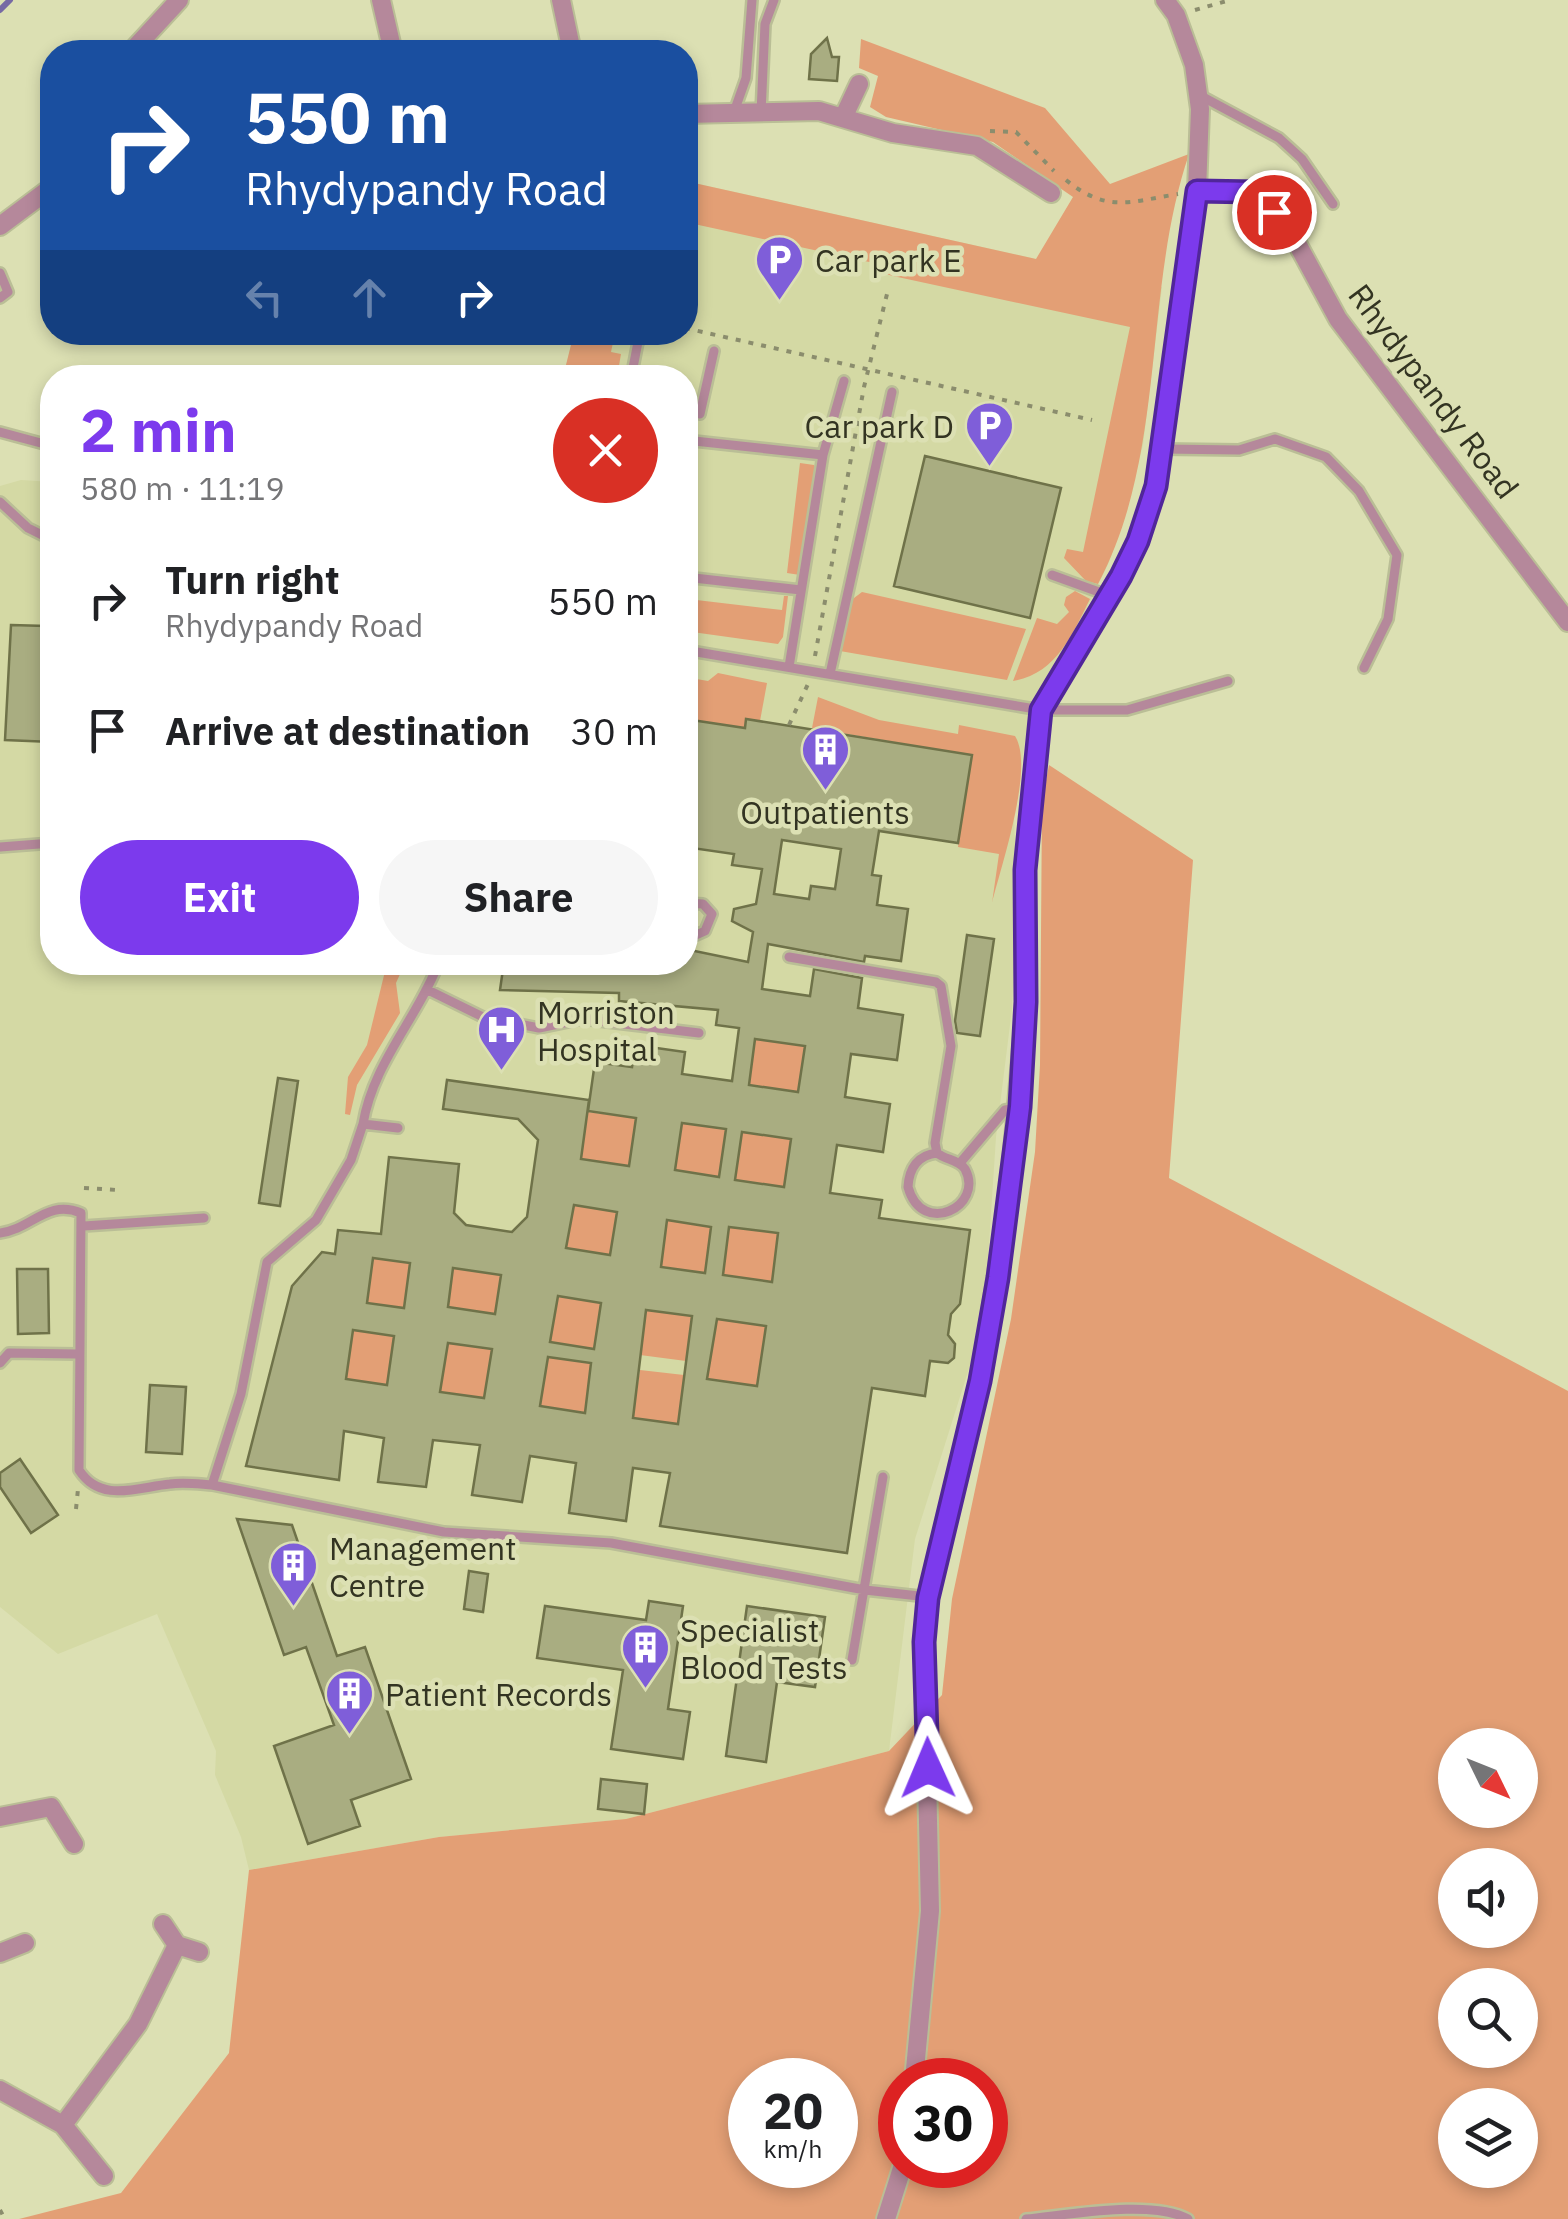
<!DOCTYPE html>
<html lang="en">
<head>
<meta charset="utf-8">
<style>
	:root { --surface:#fff; --page:#f6f6f6; --text:#202124; --muted:#757577; --accent:#7c3aed }
	body { margin:0; font-family:"IBM Plex Sans",sans-serif; background:var(--page); color:var(--text); height:100vh; display:flex; flex-direction:column; font-size:38px; white-space:nowrap }
	* { box-sizing:border-box; margin:0 }
	p { font-size:32px; color:var(--muted) }
	.icon { flex:none; width:55px; height:55px; fill:none; stroke:currentColor; stroke-width:2; stroke-linecap:round; stroke-linejoin:round }
	.map { position:relative; flex:1; overflow:hidden }
	.panel { position:absolute; left:40px; top:365px; width:658px; height:610px; display:flex; flex-direction:column; background:var(--surface); border-radius:40px; box-shadow:0 5px 15px #0003 }
	.panel>* { flex:none }
	.hud { position:absolute; left:40px; top:40px; width:658px; height:305px; border-radius:40px; box-shadow:0 5px 15px #0003; background:#1a4fa0; color:#fff; overflow:hidden }
	.needle { width:65px; rotate:133deg }
	.controls { position:absolute; left:1438px; top:1728px; display:grid; gap:20px }
	.controls a { display:grid; place-items:center; width:100px; height:100px; border-radius:50%; background:var(--surface); box-shadow:0 5px 15px #0003; font-size:50px }
	.speed { position:absolute; left:728px; top:2058px; display:flex; gap:20px; font-size:50px; font-weight:700; text-align:center }
	.speed>* { display:grid; place-content:center; width:130px; height:130px; border-radius:50%; background:var(--surface); box-shadow:0 5px 15px #0003; line-height:1 }
	.speed small { font-size:25px; font-weight:400 }
	.speed .limit { border:15px solid #d22; background:#fff; color:#111 }
	.pin { position:absolute; display:grid; place-items:center; width:85px; height:85px; color:#fff; margin:-42px; border:5px solid #fff; border-radius:50%; box-shadow:0 2px 10px #0007 }
	.me { position:absolute; width:110px; margin:-55px; rotate:359deg; stroke-linejoin:round; filter:drop-shadow(0 0 8px #0008) }
	.turn { display:flex; align-items:center; gap:35px; height:210px; padding:0 40px; font-size:45px }
	.turn .icon { width:130px; height:130px; stroke-width:2.5 }
	.turn b { display:block; font-size:70px; line-height:85px }
	.lanes { display:flex; align-items:center; height:95px; padding:0 40px; background:#0003; justify-content:center; gap:50px; direction:ltr }
	.lanes .off { opacity:.35 }
	.round { display:grid; place-items:center; flex:none; width:105px; height:105px; border-radius:52px; background:var(--page) }
	.headline { display:flex; align-items:center; justify-content:space-between; height:170px; padding:0 40px }
	h1 { font-size:60px; font-weight:700; line-height:75px; color:var(--accent) }
	.button { display:flex; gap:20px; margin-top:auto; padding:20px 40px }
	.button a { flex:1; height:115px; border-radius:60px; background:var(--accent); color:#fff; font-size:40px; font-weight:700; line-height:115px; text-align:center }
	.button a+a { background:var(--page); color:var(--text) }
	ul { padding:0; list-style:none }
	li { display:flex; align-items:center; gap:30px; height:130px; padding:0 40px }
	li div { flex:1 }
	li b { display:block; font-size:38px }
	li em { font-style:normal }
	.map>svg:first-child { display:block }
	.built { fill:#d4d9a4 }
	.green { fill:#e39f75; fill-rule:evenodd }
	.lines { fill:none; stroke-linecap:round; stroke-linejoin:round }
	.stream { stroke:#776aa4; stroke-width:6 }
	.building { fill:#a9ad81; stroke:#6f7249; stroke-width:2.5; fill-rule:evenodd }
	.lane-casing { stroke:#babe96; stroke-width:14 }
	.street-casing { stroke:#babe96; stroke-width:22 }
	.path { stroke:#8b8d6d; stroke-width:4; stroke-dasharray:5 8; stroke-linecap:butt }
	.lane { stroke:#b5889b; stroke-width:9 }
	.street { stroke:#b5889b; stroke-width:18 }
	.route-casing { stroke:#51269a; stroke-width:25 }
	.route { stroke:#7c3aed; stroke-width:18 }
	.labels { text-anchor:middle; dominant-baseline:central; stroke-width:9; stroke-linejoin:round; paint-order:stroke }
	.poi-label { font-size:32px; fill:#333422; stroke:#dce0b3; text-anchor:start }
	.street-label { font-size:32px; fill:#333422; stroke:#dce0b3 }
</style>
</head>
<body>
<div class="map">
<svg width="1568" height="2219" viewBox="0 0 1568 2219">
	<rect width="100%" height="100%" fill="#dce0b3"/>
	<path class="built" d="M 685,181 L 1162,287 L 1143,445 L 1127,509 L 1109,562 L 1026,733 L 1014,816 L 1017,896 L 1012,1009 L 996,1137 L 984,1321 L 915,1539 L 889,1751 L 626,1819 L 439,1837 L 249,1870 L 241,1837 L 215,1775 L 216,1751 L 157,1614 L 58,1654 L 0,1607 L 0,486 L 21,480 L 52,482 L 52,962 L 685,962 L 685,378 L 563,377 L 574,333 L 685,332 Z"/>
	<path class="green" d="M 861,39 L 1045,108 L 1110,184 L 1189,154 C 1142,293 1168,451 1098,584 L 1086,581 L 1064,558 L 1067,549 L 1083,552 L 1130,327 L 893,276 L 882,273 L 883,265 L 685,222 L 685,181 L 1036,259 L 1073,197 L 993,142 L 886,117 L 870,107 L 878,76 L 859,68 Z
		M 574,333 L 615,333 L 611,352 L 621,354 L 617,377 L 563,377 Z
		M 800,463 L 814,465 L 817,471 L 800,575 L 787,573 Z
		M 1075,591 L 1090,599 C 1072,635 1056,674 1013,681 L 1037,618 L 1057,624 L 1069,612 L 1064,605 L 1066,597 Z
		M 862,592 L 1026,629 L 1007,680 L 840,651 L 850,601 Z
		M 784,596 L 788,596 L 783,637 L 778,644 L 685,631 L 688,599 L 782,610 Z
		M 718,673 L 767,683 L 760,721 L 747,719 L 745,728 L 685,719 L 685,677 L 708,681 Z
		M 818,697 L 879,720 L 958,734 L 959,725 L 1015,736 C 1035,767 1001,866 992,903 L 999,854 L 958,847 L 971,755 L 812,728 Z
		M 1049,765 L 1193,860 L 1169,1178 L 1568,1391 L 1568,2219 L 19,2219 L 121,2193 L 229,2053 L 249,1870 L 439,1837 L 626,1819 L 889,1751 L 942,1695 L 952,1599 L 1011,1319 L 1035,1152 L 1040,1065 L 1042,801 ZM 1455,1745 L 1520,1745 L 1520,1810 L 1455,1810 ZM 1455,1865 L 1520,1865 L 1520,1930 L 1455,1930 ZM 1455,1985 L 1520,1985 L 1520,2050 L 1455,2050 ZM 750,2080 L 835,2080 L 835,2165 L 750,2165 ZM 900,2080 L 985,2080 L 985,2165 L 900,2165 ZM 1455,2105 L 1520,2105 L 1520,2170 L 1455,2170 Z
		M 387,963 L 405,963 L 396,983 L 400,1013 L 357,1085 L 350,1115 L 345,1114 L 348,1077 L 367,1045 Z
		M 755,1039 L 805,1046 L 798,1092 L 749,1085 Z
		M 587,1112 L 636,1118 L 629,1166 L 581,1159 Z
		M 682,1123 L 726,1129 L 719,1177 L 675,1170 Z
		M 742,1132 L 791,1139 L 784,1187 L 735,1180 Z
		M 574,1205 L 617,1212 L 610,1255 L 566,1248 Z
		M 667,1220 L 711,1227 L 705,1273 L 661,1267 Z
		M 729,1227 L 778,1233 L 772,1282 L 723,1275 Z
		M 373,1258 L 410,1263 L 404,1308 L 367,1303 Z
		M 453,1268 L 501,1275 L 495,1314 L 448,1307 Z
		M 558,1296 L 601,1303 L 594,1349 L 550,1342 Z
		M 646,1310 L 692,1316 L 686,1361 L 640,1355 Z
		M 717,1319 L 766,1326 L 756,1386 L 707,1379 Z
		M 353,1330 L 394,1336 L 387,1385 L 346,1379 Z
		M 448,1343 L 492,1349 L 484,1398 L 440,1392 Z
		M 548,1357 L 591,1363 L 585,1413 L 540,1406 Z
		M 640,1370 L 684,1375 L 678,1424 L 633,1418 Z"/>
	<g class="lines">
		<path class="stream" d="M 0,10 L 10,0"/>
	</g>
	<path class="building" d="M 827,38 L 832,57 L 839,57 L 837,81 L 809,79 L 811,54 Z
		M 925,456 L 1061,488 L 1030,618 L 894,586 Z
		M 11,625 L 46,626 L 44,654 L 52,655 L 52,742 L 5,740 Z
		M 685,719 L 745,728 L 746,719 L 972,755 L 958,843 L 879,831 L 872,875 L 881,876 L 877,905 L 908,909 L 901,961 L 865,956 L 864,962 L 768,944 L 762,989 L 810,996 L 814,969 L 862,978 L 858,1008 L 903,1015 L 897,1060 L 851,1054 L 845,1097 L 890,1104 L 883,1152 L 837,1145 L 830,1193 L 882,1200 L 879,1218 L 970,1230 L 960,1304 L 951,1314 L 948,1335 L 955,1344 L 954,1358 L 948,1363 L 930,1361 L 925,1396 L 872,1388 L 847,1553 L 660,1526 L 670,1473 L 633,1468 L 626,1521 L 569,1513 L 576,1463 L 530,1456 L 522,1502 L 472,1495 L 480,1445 L 433,1440 L 426,1487 L 378,1482 L 384,1438 L 344,1431 L 339,1480 L 246,1466 L 292,1286 L 322,1252 L 335,1254 L 338,1230 L 381,1234 L 389,1157 L 459,1164 L 454,1213 L 466,1225 L 512,1232 L 527,1217 L 538,1140 L 518,1119 L 443,1109 L 447,1080 L 589,1100 L 581,1159 L 629,1166 L 636,1118 L 588,1111 L 595,1062 L 632,1067 L 635,1045 L 685,1052 L 682,1074 L 732,1081 L 739,1028 L 716,1025 L 718,1010 L 619,1001 L 619,993 L 500,990 L 504,962 L 685,962 L 685,949 L 748,962 L 753,932 L 732,921 L 734,909 L 756,904 L 762,869 L 732,865 L 734,854 L 685,847 ZM 782,840 L 841,849 L 835,889 L 811,886 L 809,899 L 774,894 ZM 755,1039 L 805,1046 L 798,1092 L 749,1085 ZM 682,1123 L 726,1129 L 719,1177 L 675,1170 ZM 742,1132 L 791,1139 L 784,1187 L 735,1180 ZM 574,1205 L 617,1212 L 610,1255 L 566,1248 ZM 667,1220 L 711,1227 L 705,1273 L 661,1267 ZM 729,1227 L 778,1233 L 772,1282 L 723,1275 ZM 373,1258 L 410,1263 L 404,1308 L 367,1303 ZM 453,1268 L 501,1275 L 495,1314 L 448,1307 ZM 558,1296 L 601,1303 L 594,1349 L 550,1342 ZM 646,1310 L 692,1316 L 678,1424 L 633,1418 ZM 717,1319 L 766,1326 L 757,1386 L 707,1379 ZM 353,1330 L 394,1336 L 387,1385 L 346,1379 ZM 448,1343 L 492,1349 L 484,1398 L 440,1392 ZM 548,1357 L 591,1363 L 585,1413 L 540,1406 Z
		M 967,935 L 994,939 L 980,1036 L 957,1033 L 955,1021 Z
		M 278,1078 L 298,1081 L 280,1206 L 259,1203 Z
		M 17,1269 L 48,1269 L 49,1333 L 18,1334 Z
		M 150,1385 L 186,1387 L 182,1454 L 146,1452 Z
		M 20,1459 L 58,1515 L 31,1533 L 0,1487 L 0,1473 Z
		M 237,1519 L 292,1525 L 337,1656 L 365,1647 L 411,1779 L 351,1800 L 360,1826 L 308,1844 L 274,1746 L 334,1725 L 306,1647 L 284,1655 Z
		M 469,1571 L 488,1574 L 483,1612 L 464,1609 Z
		M 649,1601 L 683,1606 L 668,1709 L 690,1712 L 683,1759 L 611,1749 L 623,1670 L 537,1658 L 545,1606 L 646,1620 Z
		M 747,1606 L 825,1617 L 815,1687 L 777,1682 L 766,1762 L 726,1756 Z
		M 601,1779 L 647,1784 L 644,1814 L 598,1809 Z"/>
	<g class="lines">
		<defs>
			<path id="lane" d="M 1201,96 L 1279,138 L 1302,159 L 1333,204
				M 734,112 L 746,78 L 752,0
				M 761,113 L 765,24 L 774,0
				M 0,273 L 8,292 L 0,298
				M 631,378 L 638,342 L 647,334
				M 700,414 L 714,351
				M 0,432 L 52,446
				M 685,440 L 823,455
				M 1163,449 L 1239,450 L 1275,439 L 1326,457 L 1359,491 L 1397,555 L 1388,619 L 1364,668
				M 0,502 L 28,528 L 52,540
				M 1052,575 L 1110,596
				M 685,577 L 801,590
				M 685,650 L 1041,710 L 1127,710 L 1228,681
				M 789,667 L 823,455 L 844,381
				M 830,674 L 892,392
				M 0,847 L 52,843
				M 685,903 L 703,904 L 712,914 L 705,931 L 696,935 L 685,933
				M 789,957 L 936,982 L 941,986 L 951,1046 L 935,1143 L 937,1153 C 946,1160 959,1160 965,1169 C 985,1206 922,1238 908,1187 C 909,1168 918,1155 937,1153
				M 428,990 L 483,1017 L 539,1028 L 583,1019 L 699,1033
				M 363,1124 C 373,1063 417,1019 439,962
				M 960,1163 L 1005,1110 L 1018,1108
				M 84,1226 L 204,1218
				M 0,1233 C 32,1229 47,1199 81,1213 L 79,1470 C 101,1504 138,1487 170,1484 C 184,1482 198,1484 212,1485 L 444,1532 L 611,1543 L 865,1590 L 928,1597
				M 0,1363 L 9,1353 L 77,1354
				M 212,1485 L 241,1394 L 267,1262 L 316,1220 L 351,1160 L 363,1124 L 398,1128
				M 852,1660 L 883,1477
				M 1026,2219 C 1068,2215 1152,2199 1188,2219"/>
			<path id="street" d="M 381,0 L 393,52
				M 561,0 L 572,52
				M 131,52 L 179,0
				M 685,114 L 819,111 L 893,133 L 977,146 L 1051,193
				M 843,118 L 859,84
				M 1197,191 L 1256,193 L 1292,234 L 1338,319 L 1568,622
				M 0,226 L 52,187
				M 0,1817 L 51,1807 L 74,1844
				M 163,1924 L 177,1945 L 199,1952
				M 0,1953 L 25,1943
				M 914,2080 L 930,1911 L 924,1642 L 928,1597 L 980,1381 L 1009,1197 L 1026,1002 L 1025,870 L 1041,710 L 1121,576 L 1139,541 L 1157,486 L 1197,191 L 1200,109 L 1194,65 L 1176,15 L 1165,0
				M 0,2090 L 63,2125 L 104,2176
				M 63,2125 L 138,2024 L 177,1945
				M 886,2219 L 903,2165"/>
		</defs>
		<use href="#lane" class="lane-casing"/>
		<use href="#street" class="street-casing"/>
		<path class="path" d="M 1195,10 L 1230,0
			M 990,131 L 1016,132 L 1054,171
			M 1066,180 C 1107,213 1129,202 1178,194
			M 685,328 L 1092,420
			M 815,656 L 864,387 L 888,290
			M 789,725 L 808,684
			M 84,1188 L 117,1190
			M 76,1509 L 78,1489
			M 0,2210 L 5,2219"/>
		<use href="#lane" class="lane"/>
		<use href="#street" class="street"/>
	</g>
	<g class="lines">
		<defs>
			<path id="route" d="M 928,1768 L 924,1642 L 928,1598 L 980,1381 L 998,1278 L 1020,1107 L 1026,1002 L 1025,870 L 1041,710 L 1121,576 L 1138,541 L 1156,486 L 1197,191 L 1256,192 L 1274,212"/>
		</defs>
		<use href="#route" class="route-casing"/>
		<use href="#route" class="route"/>
	</g>
	<defs>
		<symbol id="parking-pin" viewBox="-11 -11 22 30"><path d="M0 17L-7.5 6A9.5 9.5 0 1 1 7.5 6Z" fill="#7f5ed9" stroke="#dce0b3"/><path d="M-3.5-5.5H1a3.5 3.5 0 0 1 0 7H-1V5.5H-3.5ZM-1-3.4V-.6H.8a1.4 1.4 0 0 0 0-2.8Z" fill="#fff"/></symbol>
		<symbol id="building-pin" viewBox="-11 -11 22 30"><path d="M0 17L-7.5 6A9.5 9.5 0 1 1 7.5 6Z" fill="#7f5ed9" stroke="#dce0b3"/><path d="M-4-6H4V6H1V3H-1V6H-4ZM-2.5-4.3h1.7v1.8h-1.7ZM.8-4.3h1.7v1.8H.8ZM-2.5-1h1.7V.8h-1.7ZM.8-1h1.7V.8H.8Z" fill="#fff"/></symbol>
		<symbol id="hospital-pin" viewBox="-11 -11 22 30"><path d="M0 17L-7.5 6A9.5 9.5 0 1 1 7.5 6Z" fill="#7f5ed9" stroke="#dce0b3"/><path d="M-5-5h3v3.5h4V-5h3V5h-3V1.5h-4V5h-3Z" fill="#fff"/></symbol>
	</defs>
	<g fill-rule="evenodd">
		<use href="#parking-pin" x="752" y="232" width="55" height="75"/>
		<use href="#parking-pin" x="962" y="398" width="55" height="75"/>
		<use href="#building-pin" x="798" y="722" width="55" height="75"/>
		<use href="#hospital-pin" x="474" y="1002" width="55" height="75"/>
		<use href="#building-pin" x="266" y="1538" width="55" height="75"/>
		<use href="#building-pin" x="618" y="1620" width="55" height="75"/>
		<use href="#building-pin" x="322" y="1666" width="55" height="75"/>
	</g>
	<g class="labels">
		<g class="poi-label">
			<text x="815" y="260">Car park E</text>
			<text x="954" y="426" text-anchor="end">Car park D</text>
			<text x="825" y="812" text-anchor="middle">Outpatients</text>
			<text x="537" y="1012">Morriston<tspan x="537" dy="37">Hospital</tspan></text>
			<text x="329" y="1548">Management<tspan x="329" dy="37">Centre</tspan></text>
			<text x="680" y="1630">Specialist<tspan x="680" dy="37">Blood Tests</tspan></text>
			<text x="385" y="1694">Patient Records</text>
		</g>
		<g class="street-label">
			<text transform="translate(1434 391) rotate(53)">Rhydypandy Road</text>
		</g>
	</g>
</svg>
<div class="controls">
<a><svg class="needle" viewBox="-14 -14 28 28"><path d="M0-13l5 13h-10z" fill="#e53935"/><path d="M0 13l5-13h-10z" fill="#757577"/></svg></a>
<a><svg class="icon" aria-label="sound" viewBox="0 0 24 24"><path d="M4 9h4l5-4v14l-5-4H4zM17 9q2 3 0 6"/></svg></a>
<a><svg class="icon" aria-label="search" viewBox="0 0 24 24"><circle cx="10" cy="10" r="6"/><path d="M15 15l6 6"/></svg></a>
<a><svg class="icon" aria-label="layers" viewBox="0 0 24 24"><path d="M12 4l9 5-9 5-9-5zM3 14l9 5 9-5"/></svg></a>
</div>
<div class="speed"><div>20<small>km/h</small></div><div class="limit">30</div></div>
<div class="pin" style="left:1274px;top:212px;background:#d93025"><svg class="icon" aria-label="arrive" viewBox="0 0 24 24"><path d="M6 21V4h12l-3 4 3 4H6"/></svg></div>
<svg class="me" style="left:928px;top:1768px" viewBox="-20 -20 40 40"><path d="M0-17L14 15 0 8-14 15z" fill="#7c3aed" stroke="#fff" stroke-width="4"/></svg>
<div class="hud">
<div class="turn"><svg class="icon" aria-label="right" viewBox="0 0 24 24"><path d="M7 20v-9h11M14 6l5 5-5 5"/></svg><div><b>550 m</b>Rhydypandy Road</div></div>
<div class="lanes"><svg class="icon off" aria-label="left" viewBox="0 0 24 24"><path d="M17 20v-9H6M10 6l-5 5 5 5"/></svg><svg class="icon off" aria-label="ahead" viewBox="0 0 24 24"><path d="M12 20V5M6 11l6-6 6 6"/></svg><svg class="icon" aria-label="right" viewBox="0 0 24 24"><path d="M7 20v-9h11M14 6l5 5-5 5"/></svg></div>
</div>
<section class="panel">
<div class="headline"><div><h1>2 min</h1><p>580 m · 11:19</p></div><a class="round" style="background:#d93025;color:#fff"><svg class="icon" aria-label="close" viewBox="0 0 24 24"><path d="M6 6l12 12M18 6L6 18"/></svg></a></div>
<ul>
<li><svg class="icon" aria-label="right" viewBox="0 0 24 24"><path d="M7 20v-9h11M14 6l5 5-5 5"/></svg><div><b>Turn right</b><p>Rhydypandy Road</p></div><em>550 m</em></li>
<li><svg class="icon" aria-label="arrive" viewBox="0 0 24 24"><path d="M6 21V4h12l-3 4 3 4H6"/></svg><div><b>Arrive at destination</b></div><em>30 m</em></li>
</ul>
<div class="button"><a>Exit</a><a>Share</a></div>
</section>
</div>
</body>
</html>
